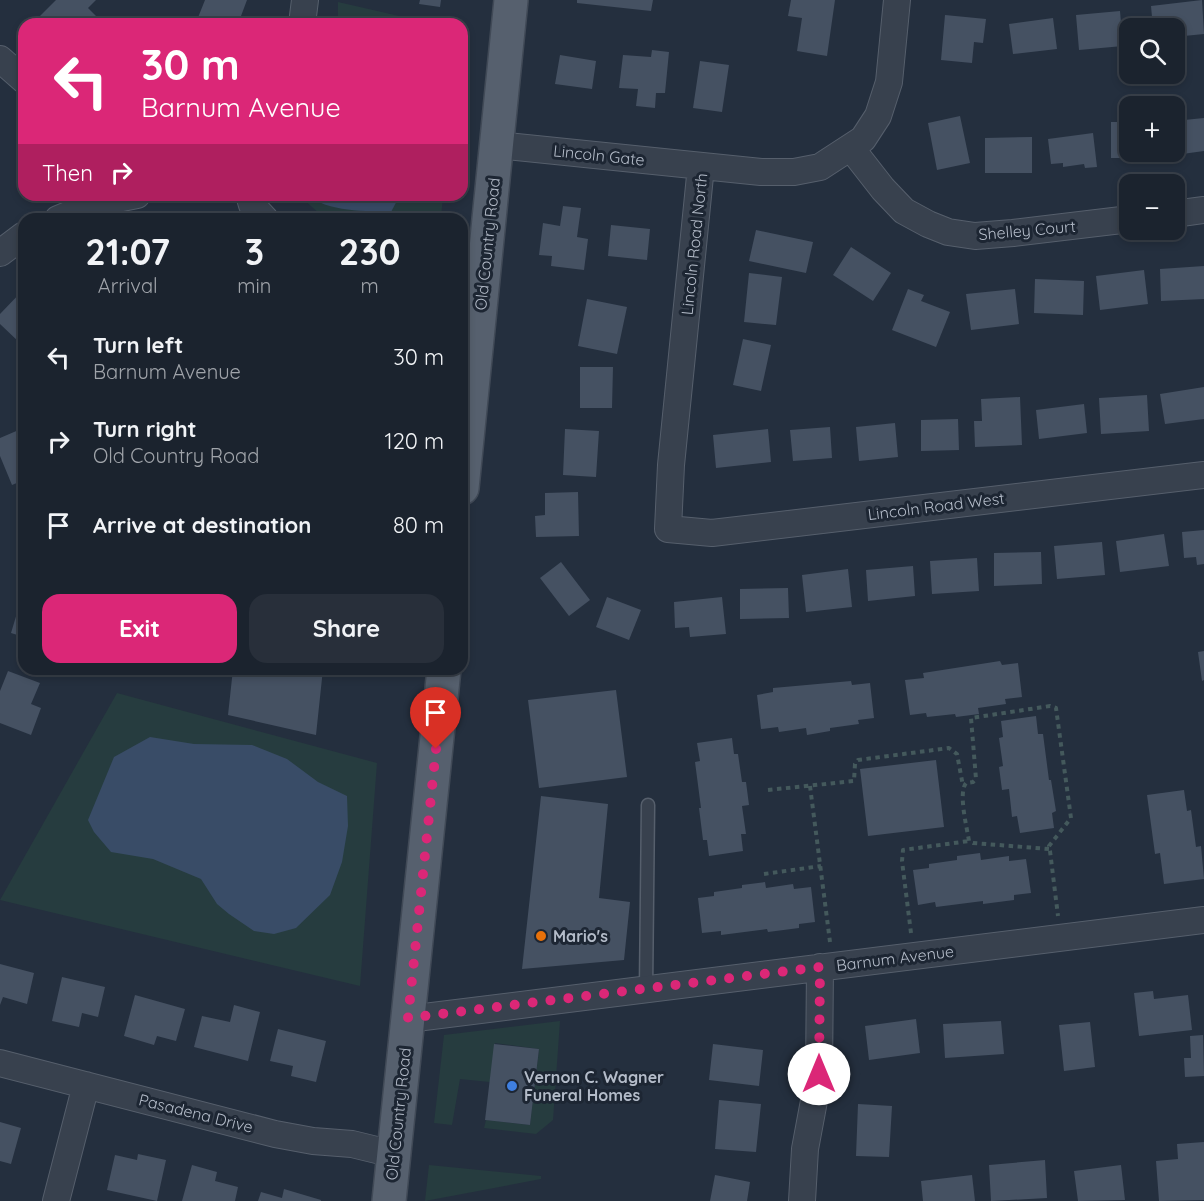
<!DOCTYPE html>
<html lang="en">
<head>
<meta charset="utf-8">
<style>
	:root { --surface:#1b232e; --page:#282f3a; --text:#f1f3f6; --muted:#a0a4aa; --line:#39404a; --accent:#db2777 }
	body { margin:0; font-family:Quicksand,sans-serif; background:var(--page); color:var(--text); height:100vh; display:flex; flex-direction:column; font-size:22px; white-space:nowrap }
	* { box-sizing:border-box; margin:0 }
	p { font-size:20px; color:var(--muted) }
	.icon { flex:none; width:33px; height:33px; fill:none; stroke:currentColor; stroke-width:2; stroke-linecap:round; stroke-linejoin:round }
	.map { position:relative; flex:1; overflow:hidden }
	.side { position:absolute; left:18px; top:213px; width:450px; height:462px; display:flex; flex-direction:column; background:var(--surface); border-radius:18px; box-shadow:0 3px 9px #0003,0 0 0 2px var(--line) }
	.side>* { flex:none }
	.guide { position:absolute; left:18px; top:18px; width:450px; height:183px; border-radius:18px; box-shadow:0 3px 9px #0003,0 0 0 2px var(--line); background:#db2777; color:#fff; overflow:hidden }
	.buttons { position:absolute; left:1119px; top:18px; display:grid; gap:12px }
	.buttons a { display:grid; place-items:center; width:66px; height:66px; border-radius:12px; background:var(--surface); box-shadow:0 3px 9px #0003,0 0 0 2px var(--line); font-size:30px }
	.pin { position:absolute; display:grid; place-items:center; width:51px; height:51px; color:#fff; margin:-62px -26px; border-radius:50% 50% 50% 0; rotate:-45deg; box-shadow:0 0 6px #0007 }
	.pin .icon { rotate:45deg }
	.me { position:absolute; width:66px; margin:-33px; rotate:0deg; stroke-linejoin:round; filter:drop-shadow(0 0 4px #0008) }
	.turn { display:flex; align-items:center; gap:21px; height:126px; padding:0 24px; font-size:27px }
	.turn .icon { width:78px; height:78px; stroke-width:2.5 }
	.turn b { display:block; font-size:42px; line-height:51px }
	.then { display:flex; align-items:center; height:57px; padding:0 24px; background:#0003; gap:12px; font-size:22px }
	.eta { display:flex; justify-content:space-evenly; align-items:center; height:102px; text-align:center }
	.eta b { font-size:36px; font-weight:700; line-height:42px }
	.action { display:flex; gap:12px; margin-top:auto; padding:12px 24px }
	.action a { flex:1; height:69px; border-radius:18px; background:var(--accent); color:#fff; font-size:24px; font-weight:700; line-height:69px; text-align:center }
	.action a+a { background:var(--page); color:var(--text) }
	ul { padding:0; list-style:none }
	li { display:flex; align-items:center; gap:18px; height:84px; padding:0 24px }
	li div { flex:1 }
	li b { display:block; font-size:22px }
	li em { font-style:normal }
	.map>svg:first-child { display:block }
	.green { fill:#263c3f }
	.water { fill:#394c67 }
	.building { fill:#455162 }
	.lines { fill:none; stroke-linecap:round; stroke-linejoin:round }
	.lane-casing { stroke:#565f6c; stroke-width:15 }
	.street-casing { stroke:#565f6c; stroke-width:28 }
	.primary-casing { stroke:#414a57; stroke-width:36 }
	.path { stroke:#44595c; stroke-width:4; stroke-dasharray:4.5 4.5; stroke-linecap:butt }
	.lane { stroke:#38414e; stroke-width:12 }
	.street { stroke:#38414e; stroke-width:26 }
	.primary { stroke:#56606e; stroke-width:33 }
	.route { stroke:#db2777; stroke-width:10; stroke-dasharray:0 18 }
	.food-dot { fill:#e8710a; stroke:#1d2633; stroke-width:2 }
	.shop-dot { fill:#3f7fe0; stroke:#1d2633; stroke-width:2 }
	.labels { text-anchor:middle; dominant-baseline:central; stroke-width:6; stroke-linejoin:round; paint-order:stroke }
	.street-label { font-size:16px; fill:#b4bcc9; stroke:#1d2633 }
	.poi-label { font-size:16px; font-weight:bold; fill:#b4bcc9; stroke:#1d2633; text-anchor:start }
</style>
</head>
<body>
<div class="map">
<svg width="1204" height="1201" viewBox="0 0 1204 1201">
	<rect width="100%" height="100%" fill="#242f3e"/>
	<path class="green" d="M 338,2 L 434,24 L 338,24 Z
		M 299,195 L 443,195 L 441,219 L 341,219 L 323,217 Z
		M 117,693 L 377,763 L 360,986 L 0,900 Z
		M 560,1021 L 553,1120 L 536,1134 L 484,1128 L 486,1120 L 530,1125 L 539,1049 L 495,1043 L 490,1082 L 460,1079 L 452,1125 L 434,1123 L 444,1035 Z
		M 429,1165 L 541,1176 L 541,1179 L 425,1201 Z"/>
	<path class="water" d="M 309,195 L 400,195 L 391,212 C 369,211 325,212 309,195 Z
		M 150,737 L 194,744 L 252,745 L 287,759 L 318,782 L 347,796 L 348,826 L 342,862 L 330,895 L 296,928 L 274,934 L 254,931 L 229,914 L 217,904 L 201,879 L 153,859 L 111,852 L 94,832 L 88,820 L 114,757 Z"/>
	<path class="building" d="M 56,0 L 96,0 L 88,8 L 104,24 L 48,24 L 40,16 Z
		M 205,0 L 247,0 L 238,24 L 207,24 L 197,20 Z
		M 420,0 L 441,0 L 440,7 L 419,4 Z
		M 577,0 L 653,0 L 651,11 L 577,3 Z
		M 791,0 L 835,0 L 827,56 L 797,51 L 802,18 L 788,16 Z
		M 1202,0 L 1204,34 L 1174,37 L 1174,28 L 1153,28 L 1151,6 Z
		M 1120,11 L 1123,46 L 1079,50 L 1076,15 Z
		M 945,15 L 986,19 L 983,43 L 974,42 L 972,63 L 941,60 Z
		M 1053,18 L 1057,49 L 1013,54 L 1009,24 Z
		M 652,50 L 669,52 L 665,93 L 656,93 L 655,108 L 636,106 L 638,89 L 619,88 L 623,55 L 651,57 Z
		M 560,55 L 596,61 L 592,89 L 555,84 Z
		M 700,61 L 729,65 L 722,112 L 693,108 Z
		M 960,116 L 970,163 L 937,170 L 928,123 Z
		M 1204,118 L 1204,151 L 1175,155 L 1174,121 Z
		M 1111,122 L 1130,122 L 1130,152 L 1157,152 L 1157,158 L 1111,158 Z
		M 1093,133 L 1097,167 L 1085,168 L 1084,164 L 1063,167 L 1063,163 L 1051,164 L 1048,139 Z
		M 1032,137 L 1032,173 L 985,173 L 985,138 Z
		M 563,206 L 581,208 L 577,237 L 588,239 L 584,270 L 551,266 L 552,256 L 539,255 L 543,223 L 560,226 Z
		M 611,225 L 650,229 L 647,260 L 608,256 Z
		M 756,230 L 813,242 L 806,273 L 749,261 Z
		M 851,247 L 891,273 L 873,301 L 833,275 Z
		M 1204,266 L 1204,299 L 1161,301 L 1160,269 Z
		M 1144,270 L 1148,304 L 1100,310 L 1096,276 Z
		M 749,273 L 782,277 L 776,325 L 744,322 Z
		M 1035,279 L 1084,281 L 1083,315 L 1034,313 Z
		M 24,289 L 24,338 L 20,343 L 0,324 L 0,314 Z
		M 908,289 L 924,295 L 921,301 L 950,312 L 936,347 L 892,330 Z
		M 1015,289 L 1019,324 L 971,330 L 966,294 Z
		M 587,299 L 627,307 L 617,354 L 578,346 Z
		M 743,339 L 771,345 L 761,391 L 733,385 Z
		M 580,367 L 613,367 L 612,408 L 580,408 Z
		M 1204,387 L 1204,419 L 1165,424 L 1160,394 Z
		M 1147,395 L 1149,431 L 1101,434 L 1099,398 Z
		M 1020,397 L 1022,445 L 975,447 L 974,421 L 982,421 L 981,399 Z
		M 1084,404 L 1087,433 L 1039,439 L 1036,410 Z
		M 958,419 L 959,450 L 921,451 L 921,420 Z
		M 895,423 L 898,457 L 859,461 L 856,427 Z
		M 830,427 L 832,458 L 793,461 L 790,430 Z
		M 21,429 L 24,435 L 24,480 L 12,485 L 0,456 L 0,438 Z
		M 565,429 L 599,431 L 596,477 L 563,475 Z
		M 768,429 L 771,462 L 716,468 L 713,435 Z
		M 578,492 L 579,536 L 536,537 L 535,516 L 545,515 L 545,493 Z
		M 24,517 L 24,566 L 22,566 L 19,518 Z
		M 1204,530 L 1204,564 L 1197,565 L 1196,557 L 1184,558 L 1182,532 Z
		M 1164,534 L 1169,566 L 1120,572 L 1116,541 Z
		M 1102,542 L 1105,575 L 1057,579 L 1054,546 Z
		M 1041,552 L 1042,584 L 994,586 L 994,553 Z
		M 977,558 L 979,591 L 932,594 L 930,561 Z
		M 561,562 L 590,600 L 569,616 L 540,578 Z
		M 913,566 L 915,596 L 868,601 L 866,570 Z
		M 848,569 L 852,607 L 806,612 L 802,575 Z
		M 788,588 L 789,618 L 740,619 L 740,589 Z
		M 23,593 L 24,593 L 24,637 L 11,633 Z
		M 607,597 L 641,610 L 629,640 L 596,627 Z
		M 722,597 L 726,634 L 690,637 L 689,627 L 675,628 L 674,602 Z
		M 1204,651 L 1204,680 L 1202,681 L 1198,652 Z
		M 1000,661 L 1002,665 L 1018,663 L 1022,697 L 1005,699 L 1006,704 L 978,708 L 979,714 L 956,717 L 955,714 L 927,717 L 926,713 L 910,715 L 905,680 L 924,678 L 923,673 Z
		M 233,669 L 323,669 L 316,735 L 228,715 Z
		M 8,671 L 40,683 L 31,704 L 41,708 L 31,735 L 0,723 L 0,691 Z
		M 851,681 L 852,685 L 870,683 L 874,718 L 858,720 L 859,724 L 830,728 L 830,731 L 807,735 L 806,728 L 779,732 L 778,727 L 761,729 L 757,695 L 773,692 L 773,688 Z
		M 616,690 L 627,777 L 539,788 L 528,700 Z
		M 1036,716 L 1038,734 L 1043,734 L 1049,780 L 1051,780 L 1056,811 L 1052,813 L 1054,828 L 1020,833 L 1017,816 L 1012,817 L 1009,789 L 1002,790 L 999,767 L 1003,766 L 999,738 L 1003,737 L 1001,721 Z
		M 732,738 L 734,754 L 738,754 L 742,782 L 746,782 L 749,805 L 742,806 L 746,834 L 741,834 L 743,851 L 709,856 L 707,840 L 703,840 L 699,808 L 701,808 L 695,762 L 700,761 L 697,743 Z
		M 936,760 L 944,827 L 868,836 L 860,769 Z
		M 1184,790 L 1187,811 L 1191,810 L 1196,847 L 1201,846 L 1204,879 L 1164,884 L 1160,853 L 1155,854 L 1147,795 Z
		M 541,796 L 608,804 L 599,898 L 630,902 L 624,960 L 522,969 Z
		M 980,853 L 981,860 L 1009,856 L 1009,861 L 1026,859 L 1031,893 L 1014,895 L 1014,900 L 983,904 L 983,901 L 936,907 L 935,902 L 918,905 L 913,870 L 929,868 L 929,864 L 957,860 L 957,856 Z
		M 765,882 L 766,888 L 793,884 L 794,889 L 811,887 L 815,922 L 799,924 L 799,928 L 768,932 L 767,929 L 721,935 L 721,931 L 702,933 L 698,898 L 714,896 L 714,892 L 742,888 L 742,885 Z
		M 0,964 L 34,973 L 27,1004 L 3,997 L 0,1005 Z
		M 62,977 L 105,987 L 98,1017 L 82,1013 L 79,1027 L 52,1021 Z
		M 1153,991 L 1154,999 L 1188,995 L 1192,1030 L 1139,1036 L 1134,993 Z
		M 135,995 L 185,1009 L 176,1041 L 157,1036 L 154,1045 L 124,1036 Z
		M 234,1005 L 260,1012 L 248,1061 L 194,1047 L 202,1016 L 230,1022 Z
		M 916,1019 L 920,1053 L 869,1060 L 865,1026 Z
		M 1001,1021 L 1004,1054 L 945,1058 L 943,1024 Z
		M 1090,1022 L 1095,1067 L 1064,1071 L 1059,1025 Z
		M 278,1029 L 326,1041 L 316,1082 L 291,1076 L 293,1066 L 270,1061 Z
		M 1203,1035 L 1204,1076 L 1185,1077 L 1184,1058 L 1191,1058 L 1190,1036 Z
		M 494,1044 L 539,1049 L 530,1125 L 485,1120 Z
		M 713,1044 L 763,1050 L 759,1086 L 709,1080 Z
		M 719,1100 L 761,1104 L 756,1152 L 715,1149 Z
		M 858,1104 L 892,1106 L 889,1157 L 856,1156 Z
		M 0,1122 L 21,1128 L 11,1164 L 0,1161 Z
		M 1204,1142 L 1204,1200 L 1159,1201 L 1156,1161 L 1178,1159 L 1177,1144 Z
		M 138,1154 L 166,1160 L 157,1201 L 107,1190 L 115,1155 L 137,1160 Z
		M 1045,1160 L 1047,1198 L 991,1201 L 989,1165 Z
		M 192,1165 L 217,1172 L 215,1181 L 238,1187 L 235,1201 L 182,1201 Z
		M 1121,1165 L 1125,1200 L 1078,1201 L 1074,1171 Z
		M 715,1175 L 750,1182 L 747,1201 L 710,1201 Z
		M 972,1175 L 975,1201 L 923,1201 L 921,1181 Z
		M 284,1189 L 321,1200 L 321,1201 L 258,1201 L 261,1192 L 282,1198 Z"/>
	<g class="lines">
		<defs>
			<path id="lane" d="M 646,989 L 648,805"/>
			<path id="street" d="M 302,24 L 305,0
				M 0,59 L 24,80
				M 497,145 L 761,172 L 794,172 L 820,167 L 863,139 L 878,116 L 889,82 L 897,0
				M 851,148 L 883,189 L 904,211 L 928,224 L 948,232 L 975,236 L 1013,233 L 1130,219
				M 701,166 L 671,465 L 668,529 L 712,533 L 1204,475
				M 249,195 L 252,205 L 265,219
				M 1174,214 L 1204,210
				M 58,219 L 97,203 L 137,195
				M 0,253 L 24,235
				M 408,1019 L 1204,920
				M 0,1063 L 275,1134 L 313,1141 L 352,1144 L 393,1154
				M 56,1201 L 86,1085
				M 802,1201 L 805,1149 L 819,1074 L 820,967"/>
			<path id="primary" d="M 462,488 L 511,0
				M 389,1201 L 444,669"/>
		</defs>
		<use href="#lane" class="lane-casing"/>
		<use href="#street" class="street-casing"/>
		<use href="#primary" class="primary-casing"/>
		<path class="path" d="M 810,786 L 830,942
			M 768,790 L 854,781 L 855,764 L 858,760 L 949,748 L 957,754 L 963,786
			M 1049,849 L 973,843 L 969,841 C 967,828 958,793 966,783 L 973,782 L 976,779 L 971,718 L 1050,706 L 1056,708 L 1071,818 L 1049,846 L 1050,851 L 1058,916
			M 764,874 L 821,866
			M 911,933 L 902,861 L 903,850 L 969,841"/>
		<use href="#lane" class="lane"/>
		<use href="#street" class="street"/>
		<use href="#primary" class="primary"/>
	</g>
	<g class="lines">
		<path class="route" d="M 436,749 L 408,1018 L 820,967 L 819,1074"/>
	</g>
	<circle class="food-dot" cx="541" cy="936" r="6"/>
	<circle class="shop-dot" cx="512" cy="1086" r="6"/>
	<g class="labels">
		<g class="street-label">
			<text transform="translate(599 155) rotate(6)">Lincoln Gate</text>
			<text transform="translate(1027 230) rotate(-5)">Shelley Court</text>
			<text transform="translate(487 244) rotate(-84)">Old Country Road</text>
			<text transform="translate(694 244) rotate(-84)">Lincoln Road North</text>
			<text transform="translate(936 506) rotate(-7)">Lincoln Road West</text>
			<text transform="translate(895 958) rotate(-7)">Barnum Avenue</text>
			<text transform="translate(196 1113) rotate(14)">Pasadena Drive</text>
			<text transform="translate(398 1114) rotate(-84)">Old Country Road</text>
		</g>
		<g class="poi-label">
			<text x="553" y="936">Mario's</text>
			<text x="524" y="1077">Vernon C. Wagner<tspan x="524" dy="18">Funeral Homes</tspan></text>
		</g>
	</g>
</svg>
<div class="buttons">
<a><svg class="icon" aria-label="search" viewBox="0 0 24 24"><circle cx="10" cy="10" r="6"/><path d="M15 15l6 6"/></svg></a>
<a>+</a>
<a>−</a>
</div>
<div class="pin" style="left:436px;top:749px;background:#d93025"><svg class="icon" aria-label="arrive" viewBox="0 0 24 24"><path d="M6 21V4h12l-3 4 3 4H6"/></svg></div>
<svg class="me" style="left:819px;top:1074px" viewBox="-20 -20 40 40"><circle r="19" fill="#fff"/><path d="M0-13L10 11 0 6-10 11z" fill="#db2777"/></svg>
<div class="guide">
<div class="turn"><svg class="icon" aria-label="left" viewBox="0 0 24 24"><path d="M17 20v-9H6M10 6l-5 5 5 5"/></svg><div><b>30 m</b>Barnum Avenue</div></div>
<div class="then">Then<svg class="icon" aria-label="right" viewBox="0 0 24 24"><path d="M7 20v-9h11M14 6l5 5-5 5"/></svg></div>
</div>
<section class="side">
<div class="eta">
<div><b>21:07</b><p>Arrival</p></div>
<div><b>3</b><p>min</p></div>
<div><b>230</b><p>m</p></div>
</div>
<ul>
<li><svg class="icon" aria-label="left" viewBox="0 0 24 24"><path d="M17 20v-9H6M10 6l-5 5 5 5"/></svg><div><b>Turn left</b><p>Barnum Avenue</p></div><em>30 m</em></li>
<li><svg class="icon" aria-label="right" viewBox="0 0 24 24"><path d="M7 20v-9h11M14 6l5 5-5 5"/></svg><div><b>Turn right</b><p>Old Country Road</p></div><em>120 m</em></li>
<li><svg class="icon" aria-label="arrive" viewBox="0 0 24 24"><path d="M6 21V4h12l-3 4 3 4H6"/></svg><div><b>Arrive at destination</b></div><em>80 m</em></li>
</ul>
<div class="action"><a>Exit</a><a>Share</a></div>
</section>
</div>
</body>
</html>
